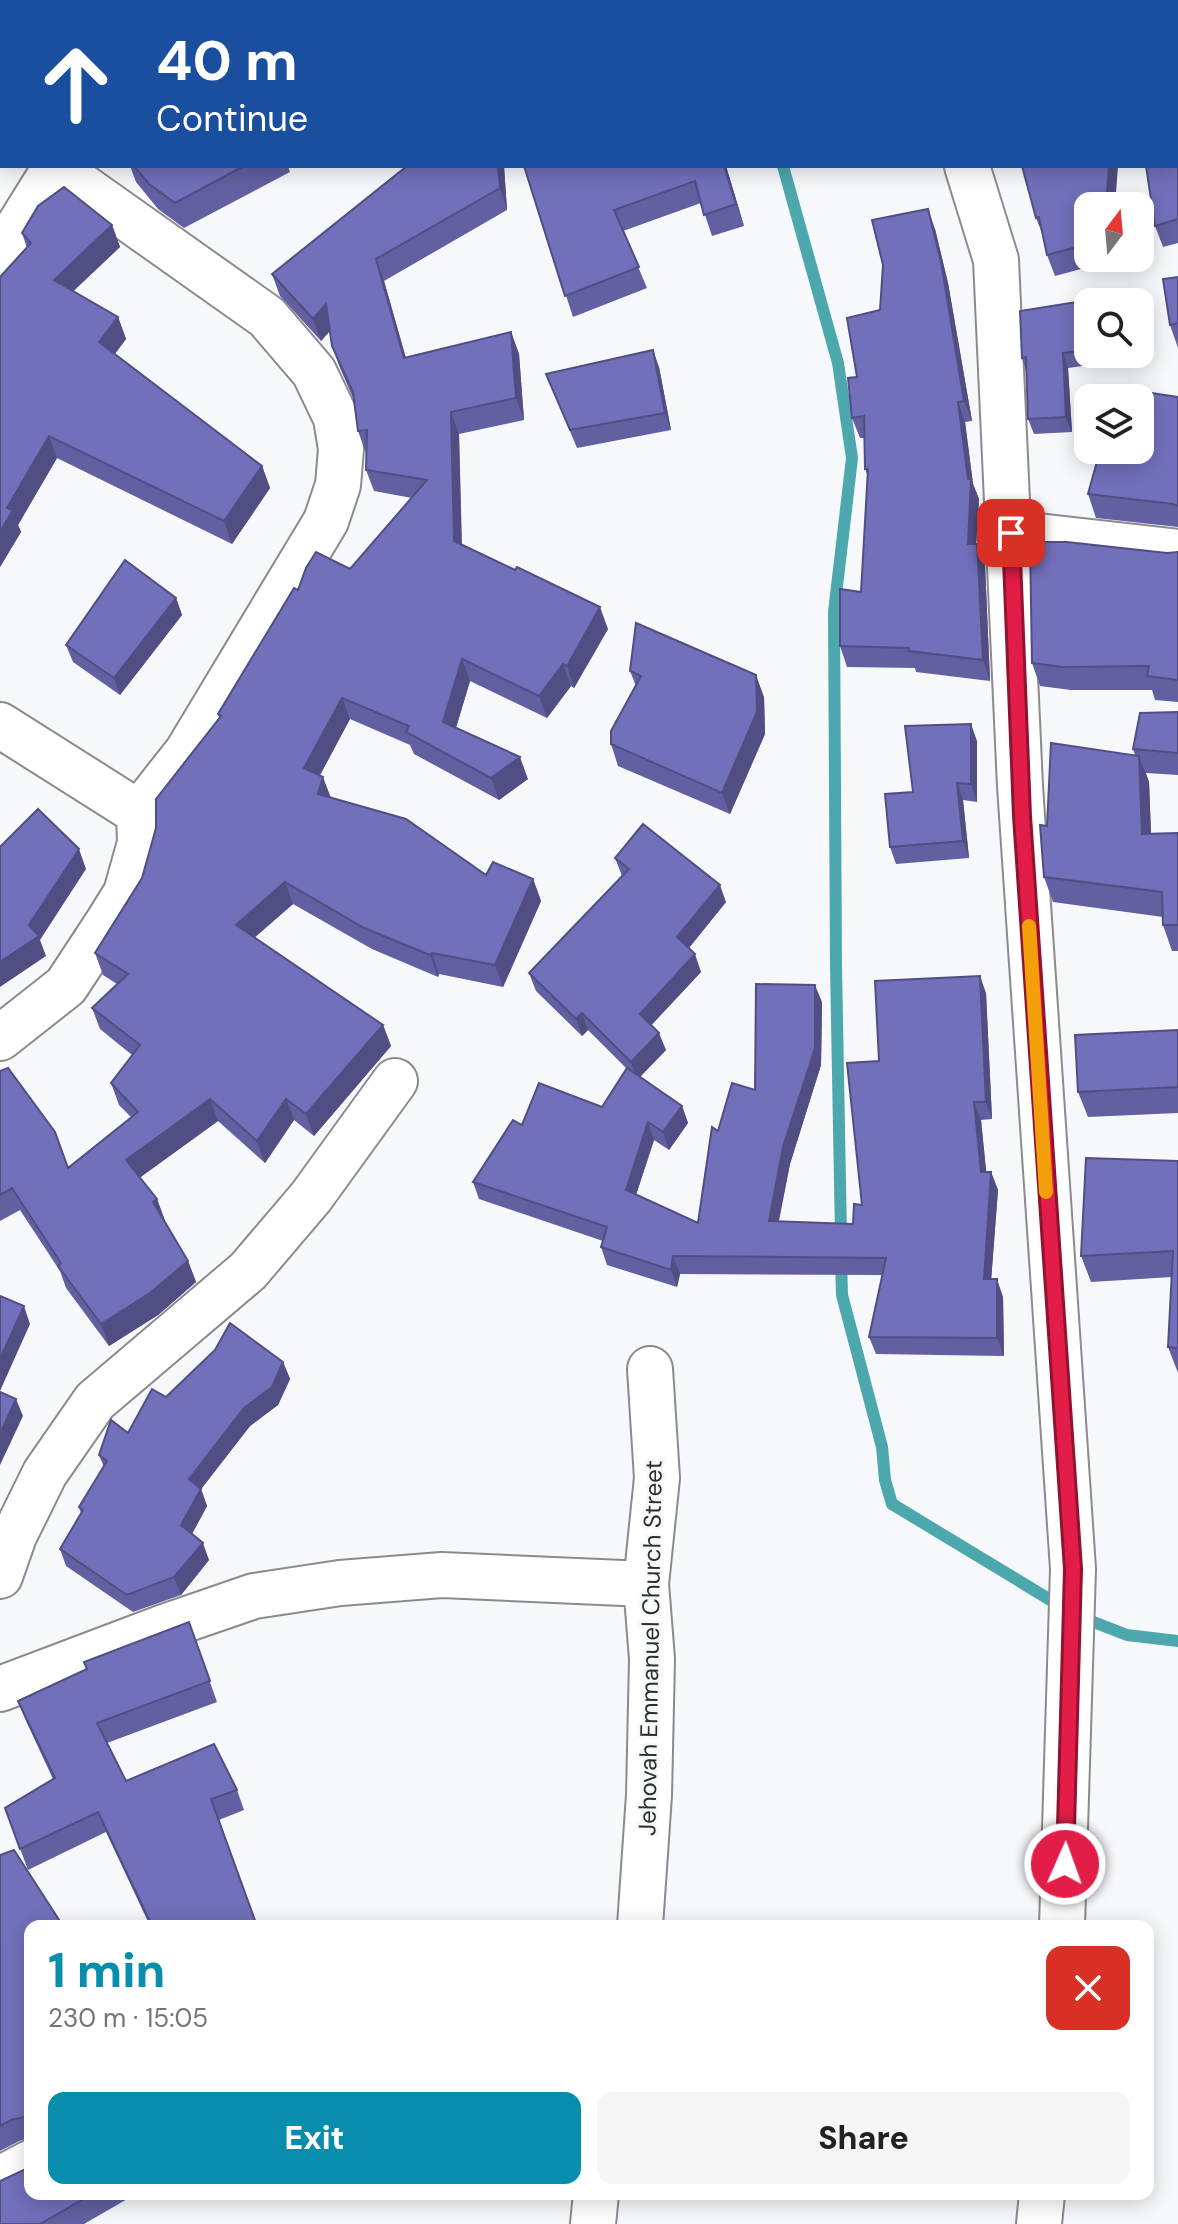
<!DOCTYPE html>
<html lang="en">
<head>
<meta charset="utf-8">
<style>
	:root { --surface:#fff; --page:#f6f6f6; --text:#202124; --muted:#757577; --accent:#098dad }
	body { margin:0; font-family:"DM Sans",sans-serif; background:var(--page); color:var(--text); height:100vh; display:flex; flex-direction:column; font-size:30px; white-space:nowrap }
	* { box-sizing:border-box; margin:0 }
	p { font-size:26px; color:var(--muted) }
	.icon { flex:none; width:44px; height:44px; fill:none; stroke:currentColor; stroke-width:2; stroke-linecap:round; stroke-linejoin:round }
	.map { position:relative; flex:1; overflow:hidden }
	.side { position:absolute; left:24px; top:1920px; width:1130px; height:280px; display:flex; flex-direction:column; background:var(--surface); border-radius:16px; box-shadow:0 4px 20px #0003 }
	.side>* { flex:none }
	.guide { position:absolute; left:0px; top:0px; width:1178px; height:168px; box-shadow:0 4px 20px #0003; background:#1a4fa0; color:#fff; overflow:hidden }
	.needle { width:52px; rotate:16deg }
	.fabs { position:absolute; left:1074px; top:192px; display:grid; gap:16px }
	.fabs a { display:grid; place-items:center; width:80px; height:80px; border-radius:16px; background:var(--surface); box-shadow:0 4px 20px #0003; font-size:40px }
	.pin { position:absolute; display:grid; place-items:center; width:68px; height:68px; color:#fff; margin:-34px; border-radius:16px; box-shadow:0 4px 12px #0006 }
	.me { position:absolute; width:88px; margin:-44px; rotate:2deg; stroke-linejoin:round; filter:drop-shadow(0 0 6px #0008) }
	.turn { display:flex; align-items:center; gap:28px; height:168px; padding:0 24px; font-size:36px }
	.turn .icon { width:104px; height:104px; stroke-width:2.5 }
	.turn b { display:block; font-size:56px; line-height:68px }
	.round { display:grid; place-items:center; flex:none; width:84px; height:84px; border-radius:16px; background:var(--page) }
	.overview { display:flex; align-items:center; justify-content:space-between; height:136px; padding:0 24px }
	h1 { font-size:48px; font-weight:800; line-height:60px; color:var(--accent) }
	.primary-button { display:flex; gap:16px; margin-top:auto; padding:16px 24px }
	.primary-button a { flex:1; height:92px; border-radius:16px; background:var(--accent); color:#fff; font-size:32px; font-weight:800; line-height:92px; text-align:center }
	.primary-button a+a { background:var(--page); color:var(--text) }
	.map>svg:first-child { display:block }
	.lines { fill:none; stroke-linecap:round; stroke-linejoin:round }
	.stream { stroke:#4ca8ac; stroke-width:12 }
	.minor-casing { stroke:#8a8b8f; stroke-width:48 }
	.minor { stroke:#fff; stroke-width:44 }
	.wall { fill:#6260a1 }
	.shaded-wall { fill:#504e83 }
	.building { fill:#7270bb; stroke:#504e83; stroke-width:2 }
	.route-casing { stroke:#92132f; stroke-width:20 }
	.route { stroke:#e11d48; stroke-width:14 }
	.slow { stroke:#f59e0b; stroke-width:14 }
	.labels { text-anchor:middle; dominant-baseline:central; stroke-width:6; stroke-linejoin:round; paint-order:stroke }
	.street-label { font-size:24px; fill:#2c2d2e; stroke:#f7f8fc }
</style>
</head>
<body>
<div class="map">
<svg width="1178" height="2224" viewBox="0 0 1178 2224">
	<rect width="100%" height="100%" fill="#f7f8fc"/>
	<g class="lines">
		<path class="stream" d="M 750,0 L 750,2
			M 783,166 L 838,363 L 852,458 L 834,612 L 836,965 L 841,1237
			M 841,1259 L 842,1295 L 882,1447 L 885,1480 L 892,1504 L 1062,1607
			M 1078,1616 L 1127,1635 L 1178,1641"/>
		<defs>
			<path id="minor" d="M 121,2 L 121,0
				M 967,166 L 996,260 L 1020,786 L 1073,1569 L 1062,1926
				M 55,167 L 267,317 L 314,372 L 336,418 L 341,449 L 338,485 L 326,521 L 187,752 L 139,813
				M 0,256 L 56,166
				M 1011,533 L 1178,552
				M 0,725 L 139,813 L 140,843 L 126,893 L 108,922 L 66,986 L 0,1038
				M 0,1576 L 14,1536 L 45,1473 L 95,1401 L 248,1271 L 311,1197 L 395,1081
				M 0,1689 L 164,1627 L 254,1596 L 340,1583 L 442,1575 L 646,1584
				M 640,1926 L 649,1795 L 652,1659 L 646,1584 L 657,1478 L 650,1369
				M 0,2179 L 30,2163
				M 593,2224 L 596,2194
				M 1039,2224 L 1042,2194"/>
		</defs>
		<use href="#minor" class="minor-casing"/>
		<use href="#minor" class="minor"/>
	</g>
	<path class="wall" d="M 507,0 L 599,0 L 599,2 L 507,2 Z
		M 791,0 L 864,0 L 865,2 L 793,2 Z
		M 1178,118 L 1178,243 L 1163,247 L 1155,226 Z
		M 130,166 L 288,166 L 290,172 L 184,228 L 158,209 L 136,182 Z
		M 504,166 L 507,210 L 384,281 L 406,358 L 511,332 L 519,354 L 524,420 L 459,434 L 462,544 L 608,629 L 574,688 L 571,686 L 547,718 L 470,681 L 456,728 L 528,779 L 499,800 L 414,754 L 410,745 L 350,719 L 320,775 L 330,797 L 486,875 L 533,879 L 541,901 L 503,987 L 439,974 L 438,977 L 372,949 L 293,904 L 254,937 L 383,1025 L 391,1046 L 314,1136 L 294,1120 L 265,1163 L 218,1121 L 140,1177 L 157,1199 L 165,1221 L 164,1221 L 188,1261 L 196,1282 L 158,1315 L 109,1346 L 66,1288 L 60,1271 L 20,1210 L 0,1221 L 0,1071 L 68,1168 L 131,1117 L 119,1105 L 111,1083 L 132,1055 L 100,1029 L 92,1008 L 117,984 L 103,975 L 95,953 L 142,878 L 219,718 L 218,714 L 298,590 L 350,569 L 412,498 L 374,491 L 366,470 L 366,453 L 358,431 L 353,398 L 340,368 L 332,346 L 330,331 L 321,341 L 280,296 L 272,274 Z
		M 524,166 L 726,166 L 744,226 L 712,236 L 701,203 L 623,231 L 647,288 L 573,317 Z
		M 1088,206 L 1088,258 L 1111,258 L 1111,261 L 1055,276 L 1047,255 L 1044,238 L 1036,218 Z
		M 112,225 L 120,247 L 73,291 L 118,317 L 126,339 L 115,354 L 262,466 L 270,488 L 232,544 L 57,458 L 18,525 L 21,532 L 0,567 L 0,277 L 27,248 L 22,233 Z
		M 935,229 L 948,283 L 972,421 L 965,422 L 973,484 L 979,499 L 976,544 L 985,565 L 990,681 L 916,672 L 915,668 L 847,667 L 840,646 L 861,592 L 868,477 L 865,469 L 865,438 L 860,438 L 852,418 L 857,377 L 880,310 Z
		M 1178,277 L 1178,348 L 1170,325 Z
		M 1102,298 L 1104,302 L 1088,302 L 1088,354 L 1104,354 L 1104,363 L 1068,368 L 1072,432 L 1034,434 L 1028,419 L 1026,371 L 1022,358 L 1020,311 Z
		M 659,367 L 671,430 L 577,448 L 546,374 Z
		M 1178,397 L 1178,527 L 1096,518 L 1088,494 Z
		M 1178,552 L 1178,702 L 1155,700 L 1152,690 L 1071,690 L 1040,686 L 1032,663 L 1167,553 Z
		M 176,598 L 182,615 L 120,695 L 73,662 L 66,645 Z
		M 630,671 L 764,697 L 765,734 L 730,814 L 618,766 L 611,744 L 636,686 Z
		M 1178,712 L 1178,775 L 1146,773 L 1149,782 L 1151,834 L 1178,833 L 1178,951 L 1172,951 L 1163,925 L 1163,917 L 1053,902 L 1044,877 L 1047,826 L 1135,755 L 1133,749 Z
		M 977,741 L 977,802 L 963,800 L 969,858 L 896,864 L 890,847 L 913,792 Z
		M 615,858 L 726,902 L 689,948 L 701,972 L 651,1025 L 666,1050 L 640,1077 L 682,1106 L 688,1123 L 669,1150 L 654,1140 L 636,1195 L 698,1223 L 718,1131 L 755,1090 L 822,1002 L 821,1065 L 790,1164 L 779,1221 L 853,1224 L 862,1205 L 879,1061 L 986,993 L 992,1119 L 981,1120 L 986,1172 L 991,1172 L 998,1190 L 991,1279 L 1003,1297 L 1004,1356 L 876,1354 L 869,1337 L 882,1275 L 680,1274 L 677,1287 L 607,1265 L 601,1247 L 603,1241 L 479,1199 L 473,1182 L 522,1125 L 602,1107 L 627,1069 L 588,1030 L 582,1036 L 536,991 L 529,973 L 622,876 Z
		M 1178,1030 L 1178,1113 L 1088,1117 L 1078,1092 Z
		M 1178,1161 L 1178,1373 L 1168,1347 L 1172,1277 L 1091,1282 L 1081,1256 Z
		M 283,1362 L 290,1379 L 278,1405 L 250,1426 L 201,1489 L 207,1506 L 192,1534 L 209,1560 L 181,1595 L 133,1612 L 66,1566 L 60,1549 L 81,1513 L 79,1507 L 104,1467 L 99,1455 L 128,1433 L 166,1397 Z
		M 189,1622 L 217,1702 L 107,1743 L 126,1781 L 237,1790 L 244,1810 L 219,1820 L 257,1926 L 150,1926 L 106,1832 L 28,1870 L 5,1808 L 53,1779 L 26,1721 L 18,1701 Z
		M 0,1855 L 30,1926 L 30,2138 L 19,2141 L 0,2151 Z
		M 30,2194 L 136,2194 L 84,2224 L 0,2224 Z"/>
	<path class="shaded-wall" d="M 359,0 L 373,0 L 373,2 L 359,2 Z
		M 586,0 L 599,0 L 599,2 L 586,2 Z
		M 2,110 L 2,132 L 0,133 L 0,112 Z
		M 498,166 L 504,166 L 507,210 L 500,188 Z
		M 724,166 L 726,166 L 744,226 L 736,204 Z
		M 1109,166 L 1118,166 L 1115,206 L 1106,206 Z
		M 928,209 L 935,229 L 948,283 L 972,421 L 964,401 Z
		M 112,225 L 120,247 L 62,302 L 54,280 Z
		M 376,259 L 384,281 L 412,380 L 404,358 Z
		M 326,304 L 334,326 L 321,341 L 313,319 Z
		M 118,317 L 126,339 L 107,364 L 99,342 Z
		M 511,332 L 519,354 L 524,420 L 516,398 Z
		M 653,350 L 659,367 L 671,430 L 665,413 Z
		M 1063,353 L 1068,368 L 1072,432 L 1066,417 Z
		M 958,402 L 965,422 L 973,484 L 979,499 L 975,565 L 968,544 L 968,479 Z
		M 451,412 L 459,434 L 462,563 L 454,541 Z
		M 49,436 L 57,458 L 18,525 L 21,532 L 0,567 L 0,532 L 7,508 Z
		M 262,466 L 270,488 L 232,544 L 224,521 Z
		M 977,544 L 985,565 L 990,681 L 983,660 Z
		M 176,598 L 182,615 L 120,695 L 114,678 Z
		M 600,607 L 608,629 L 574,688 L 567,666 Z
		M 462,659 L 470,681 L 451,744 L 443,722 Z
		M 563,664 L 571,686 L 547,718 L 539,696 Z
		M 756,675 L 764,697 L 765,734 L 730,814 L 722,793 Z
		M 342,698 L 350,719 L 312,790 L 304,768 Z
		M 971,724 L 977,741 L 977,802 L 971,784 Z
		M 1139,756 L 1149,782 L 1152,860 L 1142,834 Z
		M 520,757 L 528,779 L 499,800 L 491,778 Z
		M 323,777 L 331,798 L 318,794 Z
		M 957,783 L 963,800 L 969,858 L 963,841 Z
		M 79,849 L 86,869 L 40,940 L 46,956 L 0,987 L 0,962 L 29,925 Z
		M 533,879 L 541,901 L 503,987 L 495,965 Z
		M 285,882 L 293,904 L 244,947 L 236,925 Z
		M 720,885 L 726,902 L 683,955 L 677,937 Z
		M 432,953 L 439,974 L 438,977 L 430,955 Z
		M 695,954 L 701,972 L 646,1031 L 640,1014 Z
		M 980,976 L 986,993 L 992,1119 L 986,1102 Z
		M 815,985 L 822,1002 L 821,1065 L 790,1164 L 775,1238 L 769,1221 Z
		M 582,1013 L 588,1030 L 582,1036 L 576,1019 Z
		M 383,1025 L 391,1046 L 314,1136 L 306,1114 Z
		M 659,1033 L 666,1050 L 637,1080 L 631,1062 Z
		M 210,1099 L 218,1121 L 134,1182 L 126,1160 Z
		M 286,1099 L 294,1120 L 265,1163 L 257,1141 Z
		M 974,1102 L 981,1120 L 988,1189 L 981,1172 Z
		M 682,1106 L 688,1123 L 669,1150 L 663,1132 Z
		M 648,1122 L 654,1140 L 632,1207 L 626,1190 Z
		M 991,1172 L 998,1190 L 990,1296 L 984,1279 Z
		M 157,1199 L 165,1221 L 161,1224 L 153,1202 Z
		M 673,1256 L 680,1274 L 677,1287 L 671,1270 Z
		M 188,1261 L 196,1282 L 158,1315 L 109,1346 L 101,1324 Z
		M 997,1279 L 1003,1297 L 1004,1356 L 997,1338 Z
		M 24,1306 L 30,1324 L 0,1391 L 0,1359 Z
		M 283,1362 L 290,1379 L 278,1405 L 250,1426 L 195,1497 L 189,1479 L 244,1408 Z
		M 16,1399 L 23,1416 L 0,1465 L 0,1434 Z
		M 201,1489 L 207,1506 L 187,1543 L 181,1525 Z
		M 203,1543 L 209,1560 L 181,1595 L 174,1577 Z"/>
	<path class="building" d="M 155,0 L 359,0 L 359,2 L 155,2 Z
		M 568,0 L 586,0 L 586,2 L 576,2 Z
		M 808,0 L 864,0 L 865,2 L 807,2 Z
		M 1015,0 L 1124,0 L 1125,2 L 1011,2 Z
		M 0,78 L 2,80 L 2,110 L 0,112 Z
		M 1176,118 L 1178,118 L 1178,219 L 1155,226 L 1146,166 L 1176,166 Z
		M 134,166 L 244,166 L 175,203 L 149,184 Z
		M 407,166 L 498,166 L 500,188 L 376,259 L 404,358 L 511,332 L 516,398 L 451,412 L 454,541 L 515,570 L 517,567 L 600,607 L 567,666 L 563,664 L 539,696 L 462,659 L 443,722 L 520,757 L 491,778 L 406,732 L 409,726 L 342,698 L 304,768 L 323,777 L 318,794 L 406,819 L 486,875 L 493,862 L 533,879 L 495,965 L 432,953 L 430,955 L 364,928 L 285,882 L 236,925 L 383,1025 L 306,1114 L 286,1099 L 257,1141 L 210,1099 L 126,1160 L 157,1199 L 153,1202 L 188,1261 L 150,1293 L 101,1324 L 58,1266 L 61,1263 L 12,1188 L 0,1195 L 0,1071 L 8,1068 L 55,1132 L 68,1168 L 138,1112 L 111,1083 L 140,1045 L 92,1008 L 128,974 L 95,953 L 142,878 L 156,828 L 156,799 L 221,716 L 218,714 L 294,588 L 298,590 L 306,568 L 316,552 L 350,569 L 427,480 L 366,470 L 367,430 L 358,431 L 353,392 L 332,346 L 326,304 L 313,319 L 272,274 Z
		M 524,166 L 724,166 L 736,204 L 704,215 L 695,181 L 614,210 L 639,267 L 565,296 Z
		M 1022,166 L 1109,166 L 1106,206 L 1088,206 L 1088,244 L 1047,255 L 1039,217 L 1036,218 Z
		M 64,187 L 112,225 L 54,280 L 118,317 L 99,342 L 262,466 L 224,521 L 49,436 L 7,508 L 13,510 L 0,532 L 0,277 L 31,243 L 22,233 L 38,206 Z
		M 928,209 L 941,262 L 964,401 L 958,402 L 968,479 L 971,479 L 968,544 L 977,544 L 983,660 L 909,651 L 909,648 L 840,646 L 840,589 L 861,592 L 868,469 L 865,469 L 864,416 L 852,418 L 848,378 L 857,377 L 847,318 L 880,310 L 883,265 L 872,220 Z
		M 1178,277 L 1178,323 L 1170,325 L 1163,279 Z
		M 1102,298 L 1102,302 L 1088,302 L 1088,350 L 1063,353 L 1066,417 L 1028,419 L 1026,357 L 1022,358 L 1020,311 Z
		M 653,350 L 665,413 L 570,430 L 546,374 Z
		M 1132,390 L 1178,397 L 1178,506 L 1173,504 L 1088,494 L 1098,458 L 1118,463 L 1121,450 L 1140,450 L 1140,398 L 1131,398 Z
		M 1030,542 L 1067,542 L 1167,553 L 1178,552 L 1178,680 L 1147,676 L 1149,666 L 1063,667 L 1032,663 Z
		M 125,560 L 176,598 L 114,678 L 66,645 Z
		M 636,623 L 756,675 L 757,712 L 722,793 L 611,744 L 611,731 L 641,676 L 630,671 Z
		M 1178,712 L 1178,753 L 1133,749 L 1140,713 Z
		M 971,724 L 971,784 L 957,783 L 963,841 L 890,847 L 885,794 L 913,792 L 905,726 Z
		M 1051,743 L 1139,756 L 1142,834 L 1178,833 L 1178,925 L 1163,925 L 1162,892 L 1044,877 L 1040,825 L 1047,826 Z
		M 38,809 L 79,849 L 29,925 L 39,936 L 0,962 L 0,847 Z
		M 643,824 L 720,885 L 677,937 L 695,954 L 640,1014 L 659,1033 L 631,1062 L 582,1013 L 576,1019 L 529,973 L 629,869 L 615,858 Z
		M 980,976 L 986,1102 L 974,1102 L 981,1172 L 991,1172 L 984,1279 L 997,1279 L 997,1338 L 869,1337 L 886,1258 L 673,1256 L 671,1270 L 601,1247 L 607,1227 L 473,1182 L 513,1120 L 522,1125 L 539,1083 L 602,1107 L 627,1068 L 682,1106 L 663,1132 L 648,1122 L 626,1190 L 698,1223 L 712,1127 L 718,1131 L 732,1083 L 755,1090 L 756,984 L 815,985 L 815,1048 L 783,1147 L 769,1221 L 853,1224 L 854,1204 L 862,1205 L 847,1063 L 879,1061 L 875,981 Z
		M 1178,1030 L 1178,1087 L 1078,1092 L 1075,1035 Z
		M 1086,1158 L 1178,1161 L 1178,1348 L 1168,1347 L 1173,1251 L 1081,1256 Z
		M 0,1296 L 24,1306 L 0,1359 Z
		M 230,1323 L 283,1362 L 272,1387 L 244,1408 L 189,1479 L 201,1489 L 181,1525 L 203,1543 L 174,1577 L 127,1595 L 60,1549 L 83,1510 L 79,1507 L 107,1461 L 99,1455 L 111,1420 L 128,1433 L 152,1389 L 166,1397 L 215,1350 Z
		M 0,1392 L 16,1399 L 0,1434 Z
		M 189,1622 L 210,1681 L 97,1723 L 126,1781 L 214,1744 L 237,1790 L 211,1799 L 257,1926 L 152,1926 L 98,1812 L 20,1849 L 5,1808 L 55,1778 L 18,1701 L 87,1669 L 84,1662 Z
		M 14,1850 L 63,1926 L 30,1926 L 30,2119 L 24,2117 L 11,2120 L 0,2126 L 0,1855 Z
		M 30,2167 L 30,2194 L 92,2194 L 40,2224 L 0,2224 L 0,2181 Z"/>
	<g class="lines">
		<defs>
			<path id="route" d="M 1011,533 L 1022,816 L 1073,1569 L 1065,1864"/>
		</defs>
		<use href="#route" class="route-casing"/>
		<use href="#route" class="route"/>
		<path class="slow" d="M 1029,926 L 1046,1192"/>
	</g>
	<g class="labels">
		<g class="street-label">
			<text transform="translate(650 1648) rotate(-89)">Jehovah Emmanuel Church Street</text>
		</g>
	</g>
</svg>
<div class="fabs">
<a><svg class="needle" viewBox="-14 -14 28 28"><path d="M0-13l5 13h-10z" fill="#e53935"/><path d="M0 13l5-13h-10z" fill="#757577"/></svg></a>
<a><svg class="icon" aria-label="search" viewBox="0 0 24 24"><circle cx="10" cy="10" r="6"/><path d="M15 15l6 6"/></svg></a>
<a><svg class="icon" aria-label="layers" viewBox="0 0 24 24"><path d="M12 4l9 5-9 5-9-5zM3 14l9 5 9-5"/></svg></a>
</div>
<div class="pin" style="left:1011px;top:533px;background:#d93025"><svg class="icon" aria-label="arrive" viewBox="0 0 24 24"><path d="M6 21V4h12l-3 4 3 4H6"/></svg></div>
<svg class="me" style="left:1065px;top:1864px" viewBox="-20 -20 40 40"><circle r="17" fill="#e11d48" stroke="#fff" stroke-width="3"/><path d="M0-11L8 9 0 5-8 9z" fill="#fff"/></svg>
<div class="guide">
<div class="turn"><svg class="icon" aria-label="ahead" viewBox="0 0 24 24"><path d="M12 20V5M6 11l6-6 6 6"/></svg><div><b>40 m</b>Continue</div></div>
</div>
<section class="side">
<div class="overview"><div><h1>1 min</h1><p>230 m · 15:05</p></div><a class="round" style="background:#d93025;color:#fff"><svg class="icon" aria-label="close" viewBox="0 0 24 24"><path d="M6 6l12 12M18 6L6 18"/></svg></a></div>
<div class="primary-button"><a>Exit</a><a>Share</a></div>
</section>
</div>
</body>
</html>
